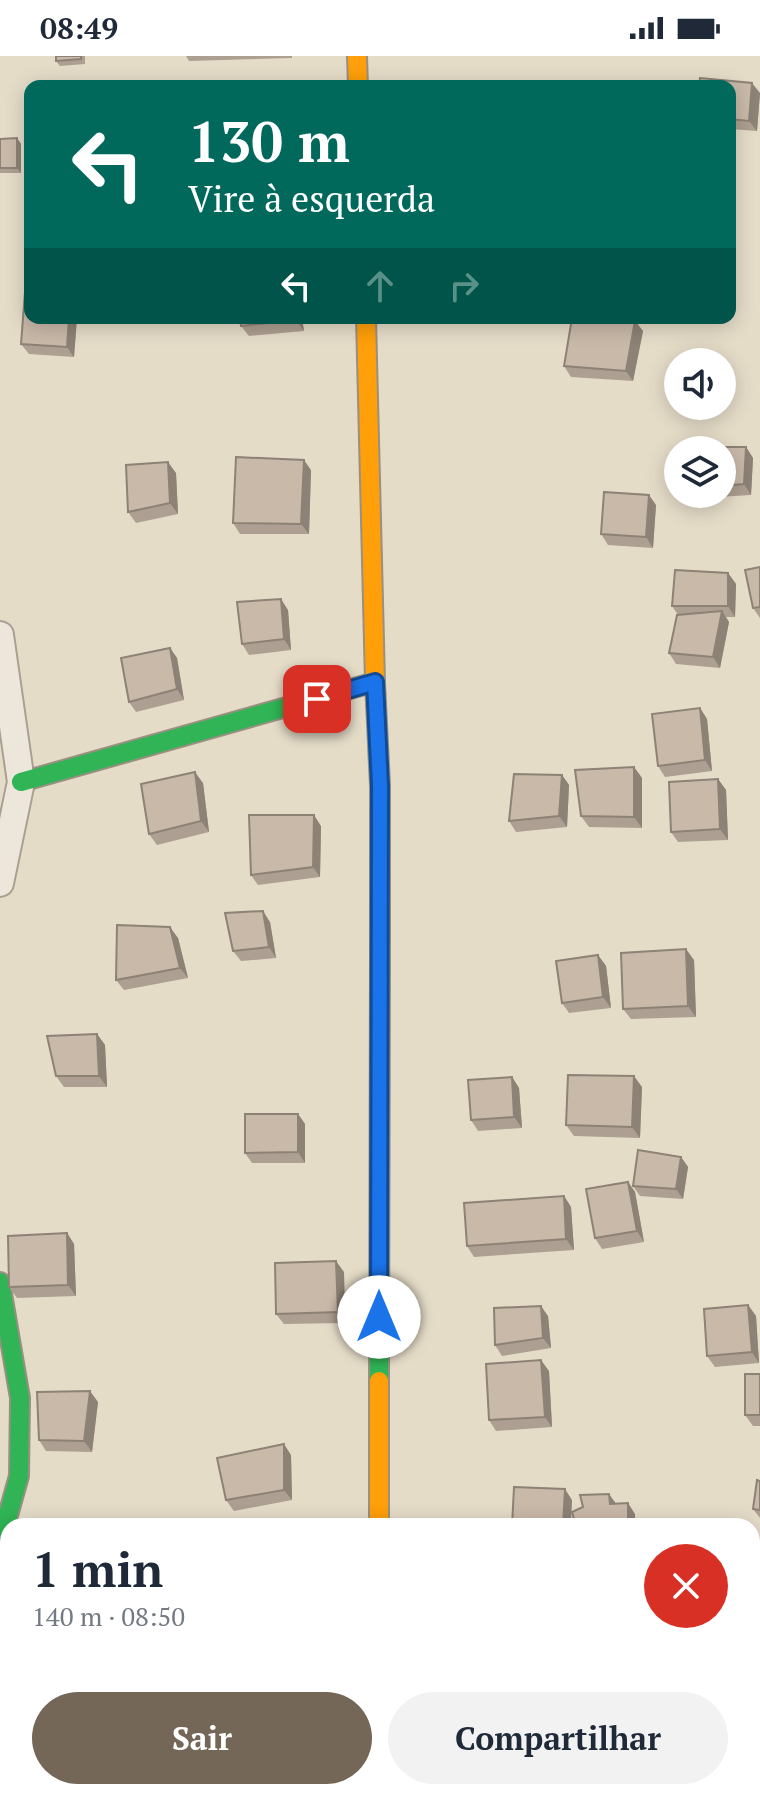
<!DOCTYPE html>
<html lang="pt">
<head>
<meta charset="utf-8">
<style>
	:root { --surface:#fff; --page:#f2f2f3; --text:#1f2937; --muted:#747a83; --accent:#756757 }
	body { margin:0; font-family:"PT Serif",serif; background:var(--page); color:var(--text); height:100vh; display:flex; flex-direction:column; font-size:30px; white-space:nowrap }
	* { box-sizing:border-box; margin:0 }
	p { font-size:26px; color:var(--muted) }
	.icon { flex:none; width:44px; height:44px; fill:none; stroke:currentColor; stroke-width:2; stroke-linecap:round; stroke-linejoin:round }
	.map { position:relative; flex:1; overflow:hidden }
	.side { position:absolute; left:0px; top:1462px; width:760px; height:282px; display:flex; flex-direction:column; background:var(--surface); border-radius:24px 24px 0 0; box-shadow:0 4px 20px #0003 }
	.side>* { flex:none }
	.banner { position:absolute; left:24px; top:24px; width:712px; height:244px; border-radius:16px; box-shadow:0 4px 20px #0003; background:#00695c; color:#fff; overflow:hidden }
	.buttons { position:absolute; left:664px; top:292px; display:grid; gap:16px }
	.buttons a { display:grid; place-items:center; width:72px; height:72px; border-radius:50%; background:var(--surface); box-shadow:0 4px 20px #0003; font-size:40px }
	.pin { position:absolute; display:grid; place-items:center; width:68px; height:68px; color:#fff; margin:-34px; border-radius:16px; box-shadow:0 4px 12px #0006 }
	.me { position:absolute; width:88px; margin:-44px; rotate:0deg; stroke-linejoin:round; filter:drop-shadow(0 0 6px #0008) }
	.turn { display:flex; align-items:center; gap:28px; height:168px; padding:0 32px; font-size:36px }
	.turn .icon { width:104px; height:104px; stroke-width:2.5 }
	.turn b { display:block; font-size:56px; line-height:68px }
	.lanes { display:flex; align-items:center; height:76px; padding:0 32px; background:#0003; justify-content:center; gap:40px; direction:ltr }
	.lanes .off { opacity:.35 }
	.round { display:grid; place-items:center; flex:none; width:84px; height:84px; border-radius:42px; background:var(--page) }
	.overview { display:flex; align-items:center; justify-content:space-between; height:136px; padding:0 32px }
	h1 { font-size:48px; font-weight:600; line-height:60px }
	.cta { display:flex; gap:16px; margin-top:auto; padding:16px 32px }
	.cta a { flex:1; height:92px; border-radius:48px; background:var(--accent); color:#fff; font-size:32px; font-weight:600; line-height:92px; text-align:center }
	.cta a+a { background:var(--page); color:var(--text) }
	.status { display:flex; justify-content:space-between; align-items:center; height:56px; padding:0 40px; background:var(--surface); direction:ltr }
	.status svg { height:22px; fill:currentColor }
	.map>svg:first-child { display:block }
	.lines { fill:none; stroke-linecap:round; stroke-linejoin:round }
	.street-casing { stroke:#a9a092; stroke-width:30 }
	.fast-casing { stroke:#999082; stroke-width:22 }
	.slow-casing { stroke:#999082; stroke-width:22 }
	.street { stroke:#ede7db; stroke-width:26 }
	.fast { stroke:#30b455; stroke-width:18 }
	.slow { stroke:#ff9f0a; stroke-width:18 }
	.wall { fill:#ad9f91 }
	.shaded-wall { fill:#8d8276 }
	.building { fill:#c9b9a9; stroke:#8d8276; stroke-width:2 }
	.route-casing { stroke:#114b97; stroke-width:20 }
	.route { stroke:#1a73e8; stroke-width:14 }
</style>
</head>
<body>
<div class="status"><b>08:49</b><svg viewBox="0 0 49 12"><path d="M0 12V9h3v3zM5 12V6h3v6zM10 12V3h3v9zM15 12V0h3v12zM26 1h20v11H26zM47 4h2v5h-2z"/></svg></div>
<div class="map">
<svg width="760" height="1743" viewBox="0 0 760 1743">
	<rect width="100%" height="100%" fill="#e5dcc8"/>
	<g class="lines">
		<defs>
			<path id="street" d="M 0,579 L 21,726 L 0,827"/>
			<path id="fast" d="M 21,726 L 375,626
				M 0,1226 L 20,1342 L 19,1420 L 0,1488
				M 379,1325 L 380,901
				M 379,1736 L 379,1743"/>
			<path id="slow" d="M 357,0 L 358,30
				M 366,262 L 375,626 L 380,730 L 380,901
				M 379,1470 L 379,1325"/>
		</defs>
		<use href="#street" class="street-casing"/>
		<use href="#fast" class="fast-casing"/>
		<use href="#slow" class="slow-casing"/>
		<use href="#street" class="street"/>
		<use href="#fast" class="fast"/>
		<use href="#slow" class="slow"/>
	</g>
	<path class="wall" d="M 56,0 L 85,0 L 85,8 L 60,10 L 56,5 Z
		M 186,0 L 292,0 L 292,2 L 189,5 Z
		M 730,30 L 760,37 L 757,75 L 730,73 Z
		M 17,82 L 21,88 L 21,117 L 0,117 L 0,83 Z
		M 77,262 L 74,301 L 29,298 L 21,288 Z
		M 302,262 L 304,275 L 249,280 L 241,270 Z
		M 635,265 L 643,275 L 633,325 L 571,321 L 564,310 Z
		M 746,391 L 753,402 L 751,439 L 701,442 L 698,438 L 722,438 L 722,394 Z
		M 311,414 L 309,478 L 240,478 L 233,467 Z
		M 176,417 L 178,458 L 136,467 L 128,456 Z
		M 656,449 L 653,492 L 608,489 L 601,478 Z
		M 760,511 L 760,562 L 753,552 Z
		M 728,517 L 736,528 L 735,561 L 726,561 L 729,566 L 720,612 L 676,608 L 669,597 L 678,559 L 672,550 Z
		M 288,554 L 291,594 L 249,599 L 242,588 Z
		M 170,592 L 177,602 L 184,644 L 136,656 L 129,646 Z
		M 700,652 L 707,663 L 712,715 L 665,721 L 658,710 Z
		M 634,711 L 642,722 L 642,772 L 589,771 L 581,760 Z
		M 562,719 L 569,729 L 567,771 L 516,776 L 509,765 Z
		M 718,723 L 726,734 L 728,784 L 678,786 L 671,776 Z
		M 203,727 L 209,776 L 157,789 L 149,778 Z
		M 321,770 L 320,821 L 258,829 L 251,819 Z
		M 270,866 L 276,902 L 241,905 L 233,895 Z
		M 178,882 L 188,922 L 124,934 L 116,924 Z
		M 598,899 L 606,910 L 611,952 L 569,957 L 562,947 Z
		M 694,904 L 696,961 L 631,963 L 623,953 Z
		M 97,978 L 105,989 L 107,1031 L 64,1031 L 56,1020 Z
		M 512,1021 L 519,1032 L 522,1072 L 478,1075 L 471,1064 Z
		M 642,1031 L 640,1082 L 574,1080 L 566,1069 Z
		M 298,1058 L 305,1068 L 305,1107 L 252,1107 L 245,1097 Z
		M 681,1101 L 688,1111 L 683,1143 L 640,1140 L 633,1130 Z
		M 628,1126 L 635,1136 L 644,1186 L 602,1193 L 595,1182 Z
		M 564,1140 L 571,1151 L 574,1194 L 474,1201 L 467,1190 Z
		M 67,1177 L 74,1188 L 76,1240 L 17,1242 L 9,1231 Z
		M 344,1216 L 345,1267 L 284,1268 L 276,1258 Z
		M 748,1249 L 756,1260 L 759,1307 L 715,1311 L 707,1300 Z
		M 548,1260 L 551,1292 L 502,1300 L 495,1289 Z
		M 549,1315 L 552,1371 L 496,1375 L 489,1364 Z
		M 760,1318 L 760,1370 L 753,1370 L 745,1359 Z
		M 98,1346 L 92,1396 L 46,1395 L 39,1384 Z
		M 291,1399 L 292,1444 L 234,1455 L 226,1444 Z
		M 760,1425 L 760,1462 L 753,1453 Z
		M 760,1567 L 760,1633 L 752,1635 L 752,1568 Z"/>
	<path class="shaded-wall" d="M 752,27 L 760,37 L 757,75 L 749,65 Z
		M 17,82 L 21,88 L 21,117 L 17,112 Z
		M 69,262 L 77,262 L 74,301 L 67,291 Z
		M 296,262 L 302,262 L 304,275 L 296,264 Z
		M 635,265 L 643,275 L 633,325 L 626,315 Z
		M 746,391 L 753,402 L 751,439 L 744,428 Z
		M 304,404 L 311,414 L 309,478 L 301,468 Z
		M 168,406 L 176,417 L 178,458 L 170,447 Z
		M 649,439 L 656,449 L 653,492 L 646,481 Z
		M 728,517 L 736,528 L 735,561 L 728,550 Z
		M 281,543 L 288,554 L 291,594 L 284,583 Z
		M 722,555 L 729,566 L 720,612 L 713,601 Z
		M 170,592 L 177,602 L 184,644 L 177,633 Z
		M 700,652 L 707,663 L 712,715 L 705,704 Z
		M 634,711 L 642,722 L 642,772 L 634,761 Z
		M 195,716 L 203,727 L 209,776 L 201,765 Z
		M 562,719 L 569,729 L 567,771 L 559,760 Z
		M 718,723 L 726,734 L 728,784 L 720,773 Z
		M 314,759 L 321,770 L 320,821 L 313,811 Z
		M 263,855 L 270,866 L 276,902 L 269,891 Z
		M 170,871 L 178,882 L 188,922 L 180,912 Z
		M 686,893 L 694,904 L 696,961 L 688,950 Z
		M 598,899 L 606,910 L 611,952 L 603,941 Z
		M 97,978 L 105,989 L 107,1031 L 99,1020 Z
		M 634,1020 L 642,1031 L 640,1082 L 632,1071 Z
		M 512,1021 L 519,1032 L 522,1072 L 514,1061 Z
		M 298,1058 L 305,1068 L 305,1107 L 298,1096 Z
		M 681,1101 L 688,1111 L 683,1143 L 676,1133 Z
		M 628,1126 L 635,1136 L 644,1186 L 637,1175 Z
		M 564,1140 L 571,1151 L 574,1194 L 566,1183 Z
		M 67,1177 L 74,1188 L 76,1240 L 68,1229 Z
		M 336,1205 L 344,1216 L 345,1267 L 338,1256 Z
		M 748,1249 L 756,1260 L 759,1307 L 752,1296 Z
		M 541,1250 L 548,1260 L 551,1292 L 543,1282 Z
		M 541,1304 L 549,1315 L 552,1371 L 545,1361 Z
		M 90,1335 L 98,1346 L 92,1396 L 84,1385 Z
		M 284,1388 L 291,1399 L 292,1444 L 284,1434 Z
		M 565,1433 L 572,1444 L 571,1470 L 563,1470 Z
		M 609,1438 L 617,1449 L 610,1448 Z
		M 628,1447 L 635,1458 L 635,1470 L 628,1470 Z
		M 71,1736 L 75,1736 L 78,1743 L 73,1743 Z"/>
	<path class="building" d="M 56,0 L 81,0 L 81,3 L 56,5 Z
		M 700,22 L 752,27 L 749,65 L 730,63 L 730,30 L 699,30 Z
		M 238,25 L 282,26 L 282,30 L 238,30 Z
		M 17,82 L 17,112 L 0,112 L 0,83 Z
		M 25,236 L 30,236 L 30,262 L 69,262 L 67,291 L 21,288 Z
		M 240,262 L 296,262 L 296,264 L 241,270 Z
		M 572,262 L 635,265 L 626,315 L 564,310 Z
		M 695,391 L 746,391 L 744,428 L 722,430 L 722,394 L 695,394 Z
		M 236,401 L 304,404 L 301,468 L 233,467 Z
		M 168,406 L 170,447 L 128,456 L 126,409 Z
		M 604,436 L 649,439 L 646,481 L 601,478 Z
		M 760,511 L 760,551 L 753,552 L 745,514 Z
		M 675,514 L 728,517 L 728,550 L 672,550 Z
		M 281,543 L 284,583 L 242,588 L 237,546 Z
		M 722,555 L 713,601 L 669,597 L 677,559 Z
		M 170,592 L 177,633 L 129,646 L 121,602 Z
		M 700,652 L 705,704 L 658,710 L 652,658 Z
		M 634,711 L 634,761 L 581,760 L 575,714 Z
		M 195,716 L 201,765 L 149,778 L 141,728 Z
		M 514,718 L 562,719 L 559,760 L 509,765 Z
		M 718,723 L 720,773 L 671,776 L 669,726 Z
		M 249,759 L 314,759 L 313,811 L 251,819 Z
		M 263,855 L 269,891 L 233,895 L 225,857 Z
		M 117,869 L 170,871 L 180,912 L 116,924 Z
		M 686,893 L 688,950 L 623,953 L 621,897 Z
		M 598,899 L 603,941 L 562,947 L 556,905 Z
		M 97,978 L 99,1020 L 56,1020 L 47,980 Z
		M 568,1019 L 634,1020 L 632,1071 L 566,1069 Z
		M 512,1021 L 514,1061 L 471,1064 L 468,1024 Z
		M 245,1058 L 298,1058 L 298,1096 L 245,1097 Z
		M 638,1094 L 681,1101 L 676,1133 L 633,1130 Z
		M 628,1126 L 637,1175 L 595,1182 L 586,1133 Z
		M 564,1140 L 566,1183 L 467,1190 L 464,1147 Z
		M 67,1177 L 68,1229 L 9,1231 L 8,1180 Z
		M 336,1205 L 338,1256 L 276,1258 L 275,1207 Z
		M 748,1249 L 752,1296 L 707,1300 L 704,1253 Z
		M 541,1250 L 543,1282 L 495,1289 L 494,1252 Z
		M 541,1304 L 545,1361 L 489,1364 L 486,1308 Z
		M 745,1318 L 760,1318 L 760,1359 L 745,1359 Z
		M 90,1335 L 84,1385 L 39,1384 L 37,1336 Z
		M 284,1388 L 284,1434 L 226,1444 L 217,1402 Z
		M 757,1424 L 760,1425 L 760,1454 L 753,1453 Z
		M 514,1431 L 565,1433 L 563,1470 L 512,1470 Z
		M 609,1438 L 610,1448 L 628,1447 L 628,1470 L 576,1470 L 572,1456 L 583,1451 L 580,1439 Z
		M 760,1567 L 760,1621 L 752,1622 L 752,1568 Z
		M 760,1645 L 760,1675 L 754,1646 Z
		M 39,1736 L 71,1736 L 73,1743 L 8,1743 Z"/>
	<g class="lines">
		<defs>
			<path id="route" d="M 317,643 L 375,626 L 380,730 L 379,1261"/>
		</defs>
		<use href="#route" class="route-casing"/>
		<use href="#route" class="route"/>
	</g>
</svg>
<div class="buttons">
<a><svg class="icon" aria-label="sound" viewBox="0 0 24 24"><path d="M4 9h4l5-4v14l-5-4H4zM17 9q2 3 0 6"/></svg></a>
<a><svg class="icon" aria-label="layers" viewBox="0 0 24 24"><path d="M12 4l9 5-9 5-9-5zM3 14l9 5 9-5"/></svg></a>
</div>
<div class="pin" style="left:317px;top:643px;background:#d93025"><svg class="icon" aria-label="arrive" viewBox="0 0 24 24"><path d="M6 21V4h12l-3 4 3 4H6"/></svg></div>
<svg class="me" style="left:379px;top:1261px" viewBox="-20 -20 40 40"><circle r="19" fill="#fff"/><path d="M0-13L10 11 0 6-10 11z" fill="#1a73e8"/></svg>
<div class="banner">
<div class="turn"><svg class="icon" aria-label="left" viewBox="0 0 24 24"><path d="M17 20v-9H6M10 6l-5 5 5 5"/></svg><div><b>130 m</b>Vire à esquerda</div></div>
<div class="lanes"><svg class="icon" aria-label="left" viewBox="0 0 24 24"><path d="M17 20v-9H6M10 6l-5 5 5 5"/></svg><svg class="icon off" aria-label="ahead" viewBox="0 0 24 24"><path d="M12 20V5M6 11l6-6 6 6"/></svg><svg class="icon off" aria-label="right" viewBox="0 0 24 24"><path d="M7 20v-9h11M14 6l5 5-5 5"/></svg></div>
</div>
<section class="side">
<div class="overview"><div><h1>1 min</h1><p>140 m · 08:50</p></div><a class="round" style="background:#d93025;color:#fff"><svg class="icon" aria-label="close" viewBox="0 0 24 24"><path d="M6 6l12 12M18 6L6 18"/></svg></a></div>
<div class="cta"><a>Sair</a><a>Compartilhar</a></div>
</section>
</div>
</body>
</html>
